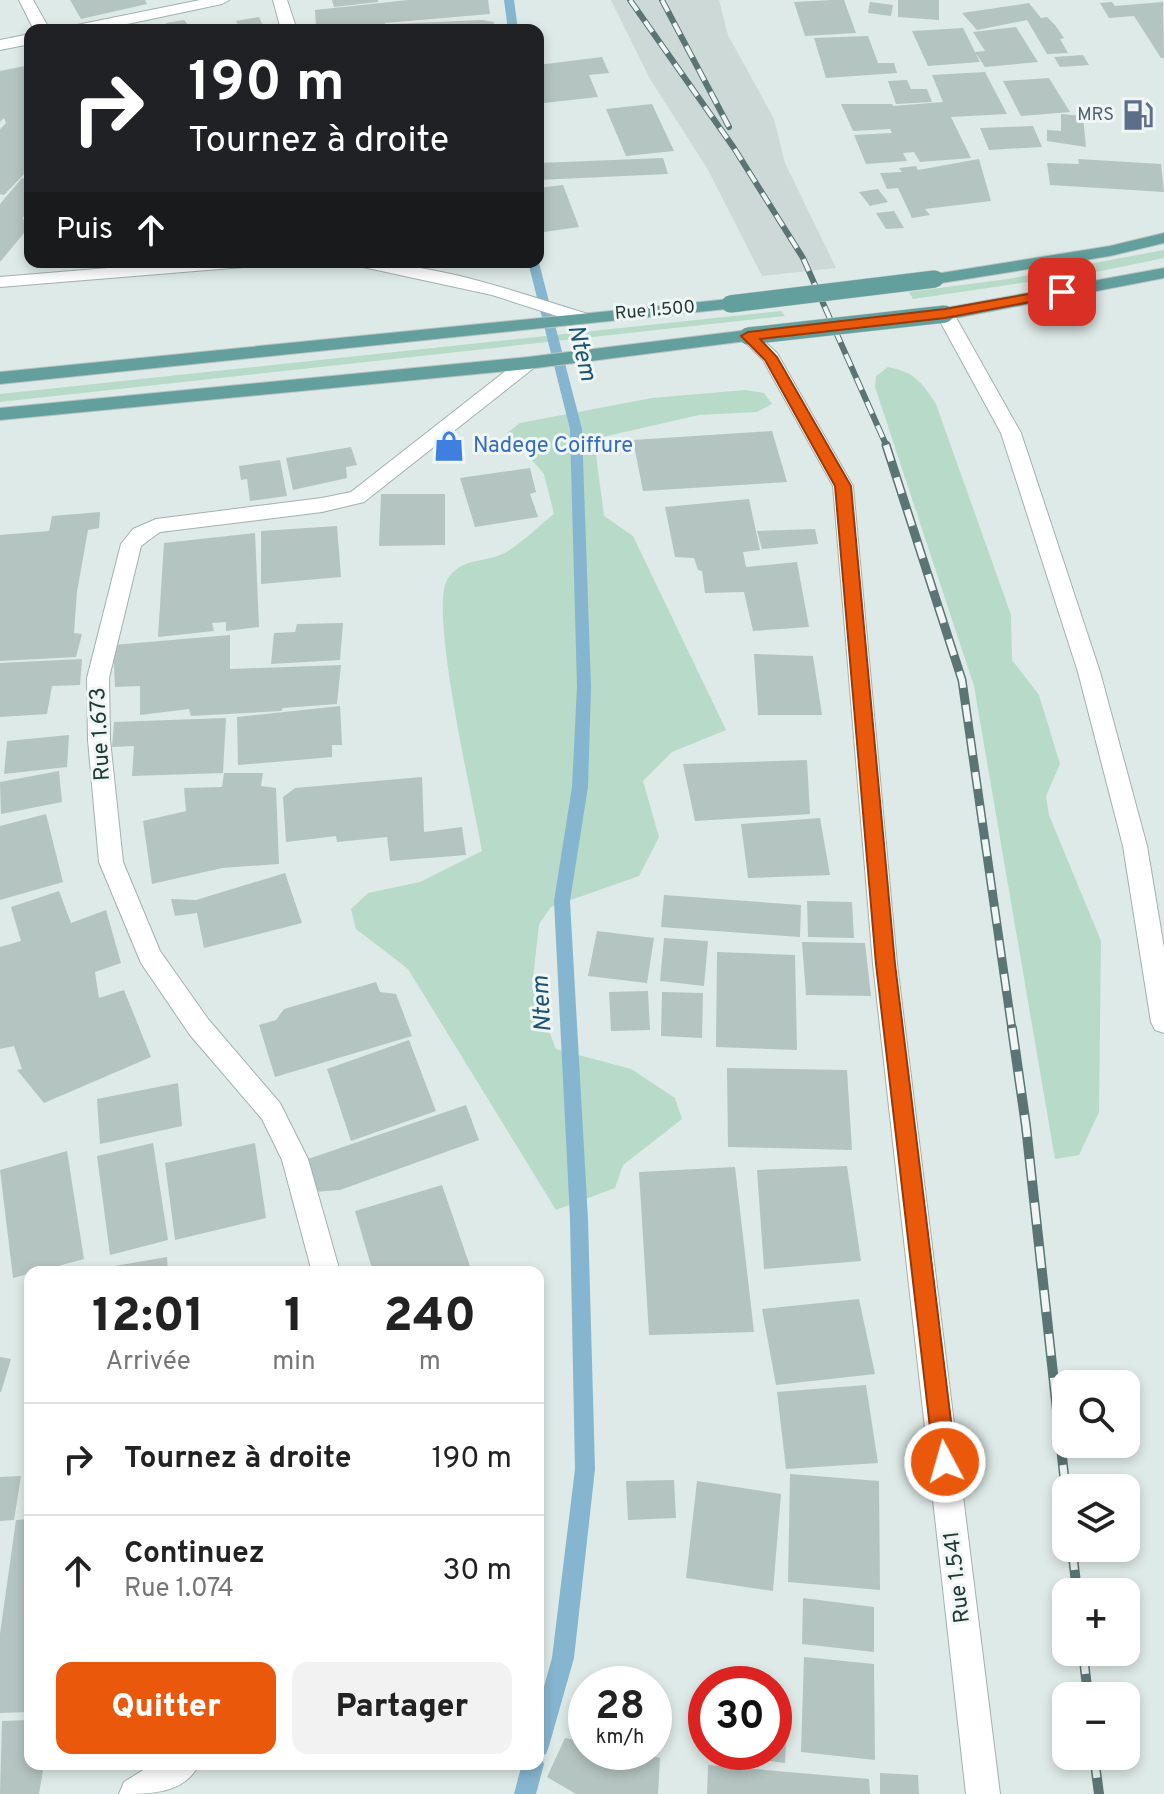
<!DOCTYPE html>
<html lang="fr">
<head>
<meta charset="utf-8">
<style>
	:root { --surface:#fff; --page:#f2f2f2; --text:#222; --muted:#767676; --line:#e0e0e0; --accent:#ea580c }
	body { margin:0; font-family:Overpass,sans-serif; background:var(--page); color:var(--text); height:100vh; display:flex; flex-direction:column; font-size:30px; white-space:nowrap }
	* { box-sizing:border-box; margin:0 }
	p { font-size:26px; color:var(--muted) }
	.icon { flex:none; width:44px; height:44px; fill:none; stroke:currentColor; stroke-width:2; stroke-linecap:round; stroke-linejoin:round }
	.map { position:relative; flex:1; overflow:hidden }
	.sheet { position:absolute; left:24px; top:1266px; width:520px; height:504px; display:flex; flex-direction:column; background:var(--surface); border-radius:16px; box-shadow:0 4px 12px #0003 }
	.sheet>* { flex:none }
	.hud { position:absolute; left:24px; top:24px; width:520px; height:244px; border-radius:16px; box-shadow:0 4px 12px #0003; background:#202124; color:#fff; overflow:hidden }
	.fabs { position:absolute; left:1052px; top:1370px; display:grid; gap:16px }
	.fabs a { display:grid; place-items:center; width:88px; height:88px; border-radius:16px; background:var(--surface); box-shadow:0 4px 12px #0003; font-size:40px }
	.speed { position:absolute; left:568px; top:1666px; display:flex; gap:16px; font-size:40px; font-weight:700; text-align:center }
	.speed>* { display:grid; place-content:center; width:104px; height:104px; border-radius:50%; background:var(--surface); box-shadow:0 4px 12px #0003; line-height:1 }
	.speed small { font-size:20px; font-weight:400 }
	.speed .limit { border:12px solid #d22; background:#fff; color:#111 }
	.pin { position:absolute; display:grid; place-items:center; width:68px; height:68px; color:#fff; margin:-34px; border-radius:16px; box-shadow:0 4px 12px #0006 }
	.me { position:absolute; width:88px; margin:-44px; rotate:354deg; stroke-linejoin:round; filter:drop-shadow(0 0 6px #0008) }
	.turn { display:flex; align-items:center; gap:28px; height:168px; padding:0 32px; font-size:36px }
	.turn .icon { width:104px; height:104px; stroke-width:2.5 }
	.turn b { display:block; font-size:56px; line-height:68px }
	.then { display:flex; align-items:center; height:76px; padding:0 32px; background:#0003; gap:16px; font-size:30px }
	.eta { display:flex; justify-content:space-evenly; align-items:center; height:136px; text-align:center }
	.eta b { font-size:48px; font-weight:800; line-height:56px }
	.cta { display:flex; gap:16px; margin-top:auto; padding:16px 32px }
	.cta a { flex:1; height:92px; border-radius:16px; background:var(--accent); color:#fff; font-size:32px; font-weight:800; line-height:92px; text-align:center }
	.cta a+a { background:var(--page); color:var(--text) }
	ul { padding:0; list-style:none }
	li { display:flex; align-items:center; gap:24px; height:112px; padding:0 32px; border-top:2px solid var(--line) }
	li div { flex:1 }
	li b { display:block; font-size:30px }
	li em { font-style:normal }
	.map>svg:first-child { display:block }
	.built { fill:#cdd9d6 }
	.green { fill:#b7dbc8 }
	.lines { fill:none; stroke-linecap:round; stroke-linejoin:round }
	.stream { fill:#86b5cf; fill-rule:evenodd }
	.building { fill:#b4c4c0 }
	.street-casing { stroke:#a1b1af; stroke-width:2 }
	.primary-casing { stroke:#bcc4c3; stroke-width:2 }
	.street { fill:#fff; fill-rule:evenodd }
	.primary { fill:#639f9c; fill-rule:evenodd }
	.rail-far2-casing { stroke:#5a7573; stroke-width:6 }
	.rail-far1-casing { stroke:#5a7573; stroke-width:9 }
	.rail-casing { stroke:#5a7573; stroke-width:10 }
	.rail-far2 { stroke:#eff6f4; stroke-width:4; stroke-dasharray:13; stroke-linecap:butt }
	.rail-far1 { stroke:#eff6f4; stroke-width:6; stroke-dasharray:17; stroke-linecap:butt }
	.rail { stroke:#eff6f4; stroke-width:7; stroke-dasharray:22; stroke-linecap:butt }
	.primary-bridge-casing { stroke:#bcc4c3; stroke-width:18; stroke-linecap:butt }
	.primary-bridge { stroke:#639f9c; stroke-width:17 }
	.route { fill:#ea580c; stroke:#983908; stroke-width:2 }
	.labels { text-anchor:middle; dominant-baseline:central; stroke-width:6; stroke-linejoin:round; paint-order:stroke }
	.far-service-label { font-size:18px; fill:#4e5e75; stroke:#eff6f4; text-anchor:end }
	.far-street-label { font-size:18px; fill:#203937; stroke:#eff6f4 }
	.shop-label { font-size:22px; fill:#366cbe; stroke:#eff6f4; text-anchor:start }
	.street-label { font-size:22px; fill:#203937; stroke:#eff6f4 }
	.water-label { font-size:24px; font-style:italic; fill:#1c5373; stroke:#eff6f4 }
</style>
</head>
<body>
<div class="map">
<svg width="1164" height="1794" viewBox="0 0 1164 1794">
	<rect width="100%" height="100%" fill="#deeae7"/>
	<path class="built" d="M 611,0 L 719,0 L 728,35 L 774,119 L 785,163 L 836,268 L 762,276 L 707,168 L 650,79 Z"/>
	<path class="green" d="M 1164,250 L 1164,258 L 1096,272 L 913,299 L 909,292 L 1008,279 Z
		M 781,311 L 785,316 L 0,402 L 0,394 Z
		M 888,367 C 914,372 922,382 936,404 L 1011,615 L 1012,660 L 1039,695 L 1060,764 L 1046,796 L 1049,815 L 1101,941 L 1099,1112 L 1079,1155 L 1055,1159 L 974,686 L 875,387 L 876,376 Z
		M 745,390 L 764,393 L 772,404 L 757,412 L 699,415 L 594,439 L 604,516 L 633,536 L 726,730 L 672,752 L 643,781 L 659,837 L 639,876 L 551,907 L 539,924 L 532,988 L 556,1049 L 631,1069 L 675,1098 L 682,1119 L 623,1165 L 615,1188 L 556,1210 L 408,969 L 356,929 L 351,909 L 368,893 L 420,882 L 482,851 C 474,804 429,613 447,580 C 459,559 483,562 500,555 C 519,547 538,526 554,514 L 544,474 L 508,432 L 520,423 L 652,398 Z"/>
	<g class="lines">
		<path class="stream" d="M 504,0 L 514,0 L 518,30 L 508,30 Z
			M 538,259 L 582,429 L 591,687 L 588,787 L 570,901 L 588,1219 L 595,1469 L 574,1658 L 549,1746 L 546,1754 L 540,1756 L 544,1764 L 536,1794 L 514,1794 L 522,1764 L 538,1764 L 538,1708 L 552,1658 L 575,1469 L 570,1219 L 554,901 L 572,787 L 577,687 L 570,429 L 528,262 L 538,262 Z"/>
	</g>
	<path class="building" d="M 70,0 L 145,0 L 147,4 L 81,19 Z
		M 332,0 L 378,0 L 378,2 L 334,7 Z
		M 408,0 L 488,0 L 490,14 L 385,23 L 386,30 L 316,27 L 315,10 Z
		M 833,0 L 844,0 L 856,33 L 805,36 L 794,2 Z
		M 898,0 L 939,0 L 939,20 L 898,17 Z
		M 870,2 L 893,5 L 891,16 L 868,13 Z
		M 1112,2 L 1115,6 L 1163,2 L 1164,58 L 1161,58 L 1134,16 L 1109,18 L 1100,3 Z
		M 1029,3 L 1041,18 L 1047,17 L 1055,25 L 1064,38 L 1060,39 L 1068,53 L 1047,54 L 1027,20 L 977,30 L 962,13 Z
		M 259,17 L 265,30 L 221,30 L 238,25 L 236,21 Z
		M 184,20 L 193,30 L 169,30 L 166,23 Z
		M 482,20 L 494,22 L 494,30 L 392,30 L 392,24 Z
		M 1016,27 L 1038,62 L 985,67 L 975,52 L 985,51 L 973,32 Z
		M 963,28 L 980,62 L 928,66 L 912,31 Z
		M 868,36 L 878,63 L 894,63 L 897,73 L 826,78 L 814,38 Z
		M 1083,55 L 1089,65 L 1060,67 L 1054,57 Z
		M 602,57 L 609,73 L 589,75 L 598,97 L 544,103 L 538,88 L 538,65 Z
		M 30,65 L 30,168 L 4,195 L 0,194 L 0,129 L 6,123 L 4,118 L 0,122 L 0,71 Z
		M 985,72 L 1007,114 L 951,117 L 971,158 L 920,162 L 914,152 L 903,153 L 907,161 L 866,164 L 854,135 L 892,133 L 890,129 L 853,131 L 841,104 L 892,104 L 893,106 L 943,102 L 932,75 Z
		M 1049,78 L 1070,112 L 1021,116 L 1003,81 Z
		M 907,80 L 911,89 L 927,89 L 932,102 L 896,104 L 888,81 Z
		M 652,104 L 674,151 L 626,156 L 606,109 Z
		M 1061,114 L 1083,116 L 1086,147 L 1047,141 L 1047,130 L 1061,131 Z
		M 1033,126 L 1042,147 L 989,150 L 980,128 Z
		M 663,158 L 668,174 L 538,180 L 538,163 Z
		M 979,159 L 991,201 L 925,209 L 930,215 L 912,218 L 898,188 L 887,189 L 880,173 L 902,172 L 899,168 L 916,166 L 918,170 Z
		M 1078,159 L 1161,164 L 1164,192 L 1050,185 L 1047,163 L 1079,164 Z
		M 22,178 L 30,180 L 30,208 L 22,219 L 30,220 L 30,226 L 0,262 L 0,204 Z
		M 563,185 L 579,227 L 544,232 L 538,211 L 538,188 Z
		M 878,189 L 888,202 L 870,206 L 859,192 Z
		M 894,211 L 904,228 L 886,229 L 876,213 Z
		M 772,431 L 787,482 L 643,491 L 633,440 Z
		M 464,441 L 465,458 L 437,460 L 436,442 Z
		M 351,447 L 357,465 L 346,467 L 347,478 L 293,490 L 286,458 Z
		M 280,460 L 287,496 L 250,501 L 247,479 L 241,480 L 239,466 Z
		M 530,468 L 536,492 L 530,494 L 538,517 L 475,527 L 460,478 Z
		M 381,494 L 445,494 L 445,545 L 379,546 Z
		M 749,499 L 760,550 L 743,552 L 746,567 L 797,562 L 809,627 L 753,631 L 744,592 L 705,593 L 702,571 L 698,570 L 694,558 L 675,557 L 665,507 Z
		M 100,512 L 99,528 L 88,530 L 77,592 L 74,633 L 82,634 L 76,657 L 0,661 L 0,535 L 49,531 L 52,516 Z
		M 337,526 L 341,577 L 261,584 L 261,531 Z
		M 815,529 L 818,544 L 762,549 L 757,531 Z
		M 255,533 L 259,627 L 226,631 L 226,622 L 212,623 L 214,631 L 158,637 L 164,543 Z
		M 343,623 L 340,660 L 271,664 L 274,633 L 295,632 L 297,624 Z
		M 230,635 L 230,669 L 341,665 L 337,704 L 283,708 L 281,711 L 191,716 L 189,709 L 140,715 L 140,686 L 115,687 L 113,645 Z
		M 754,654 L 813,656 L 822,715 L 758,715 Z
		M 82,659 L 80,685 L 52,686 L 47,714 L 0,717 L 0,663 Z
		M 340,706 L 342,745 L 332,745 L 332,757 L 238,765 L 237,717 Z
		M 226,718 L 223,773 L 132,776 L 134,746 L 112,747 L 114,722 Z
		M 69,735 L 67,767 L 4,774 L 7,741 Z
		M 807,760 L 810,814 L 695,821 L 683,764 Z
		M 59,771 L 62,802 L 1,814 L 0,782 Z
		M 224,773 L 263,773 L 261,786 L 276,788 L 279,864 L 222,868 L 152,884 L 143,821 L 186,811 L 184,788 L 222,787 Z
		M 422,777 L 424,832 L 462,827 L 466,855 L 390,861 L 387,837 L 337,842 L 336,836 L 286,842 L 283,797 L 295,788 Z
		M 46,814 L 63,882 L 0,900 L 0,826 Z
		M 820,818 L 830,875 L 748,878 L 741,824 Z
		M 285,873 L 302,923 L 204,948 L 197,913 L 175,916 L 171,899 L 196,900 Z
		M 59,891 L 71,923 L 106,910 L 121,963 L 95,972 L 99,998 L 124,990 L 151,1057 L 44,1103 L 17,1070 L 22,1069 L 14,1046 L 0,1049 L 0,947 L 21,941 L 11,907 Z
		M 664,895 L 801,905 L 800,937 L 661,927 Z
		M 807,901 L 852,902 L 854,938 L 808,937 Z
		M 597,931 L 654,938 L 647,983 L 588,976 Z
		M 664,938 L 708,941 L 704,986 L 660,981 Z
		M 802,942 L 865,943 L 871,996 L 806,995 Z
		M 717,952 L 795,955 L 797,1050 L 716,1047 Z
		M 376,982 L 380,992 L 396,994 L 412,1036 L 275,1077 L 259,1025 L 276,1020 L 284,1009 Z
		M 648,991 L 650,1030 L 611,1031 L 609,992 Z
		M 662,992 L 703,993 L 702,1038 L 661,1036 Z
		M 409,1040 L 436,1111 L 351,1141 L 327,1069 Z
		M 727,1068 L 847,1070 L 852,1150 L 728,1147 Z
		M 178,1083 L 182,1126 L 100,1144 L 97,1099 Z
		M 466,1105 L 479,1140 L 340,1190 L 313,1192 L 305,1160 Z
		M 153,1143 L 168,1240 L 110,1255 L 97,1156 Z
		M 255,1143 L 266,1218 L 175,1240 L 165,1163 Z
		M 67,1151 L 84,1259 L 13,1278 L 0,1170 Z
		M 847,1166 L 861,1261 L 764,1269 L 757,1170 Z
		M 735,1167 L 754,1332 L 649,1335 L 639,1172 Z
		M 442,1185 L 472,1272 L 373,1272 L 355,1211 Z
		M 167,1257 L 168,1272 L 91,1272 L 91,1270 Z
		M 859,1299 L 875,1374 L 776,1385 L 762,1309 Z
		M 0,1357 L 11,1359 L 1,1392 L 0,1392 Z
		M 866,1385 L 878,1463 L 786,1469 L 777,1392 Z
		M 790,1474 L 879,1481 L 880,1590 L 788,1582 Z
		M 21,1476 L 14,1520 L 0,1521 L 0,1477 Z
		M 674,1480 L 676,1518 L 628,1520 L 626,1481 Z
		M 697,1481 L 781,1494 L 773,1591 L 686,1578 Z
		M 30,1519 L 30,1712 L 0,1713 L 0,1634 L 16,1520 Z
		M 803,1598 L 874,1607 L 874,1652 L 802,1644 Z
		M 804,1657 L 874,1664 L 875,1760 L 801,1752 Z
		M 774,1719 L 787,1721 L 785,1763 L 739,1757 L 739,1752 L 774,1752 Z
		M 30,1720 L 30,1764 L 44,1764 L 39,1794 L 0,1794 L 2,1721 Z
		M 565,1738 L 586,1742 L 586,1752 L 633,1752 L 660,1758 L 658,1794 L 576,1794 L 547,1777 Z
		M 708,1765 L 869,1779 L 870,1794 L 707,1794 Z
		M 880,1773 L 918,1775 L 919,1794 L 880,1794 Z"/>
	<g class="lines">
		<defs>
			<path id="street" d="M 19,0 L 33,0 L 50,30 L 34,30 Z
				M 200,0 L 229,0 L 222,4 L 99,30 L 69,30 L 77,25 Z
				M 273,0 L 287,0 L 297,30 L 281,30 Z
				M 30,34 L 30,44 L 0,50 L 0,40 Z
				M 180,262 L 253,262 L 244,267 L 0,287 L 0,277 Z
				M 354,262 C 434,262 513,291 588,314 L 591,318 L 582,324 L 492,295 L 363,267 Z
				M 945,308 L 954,314 L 1021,433 L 1100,672 L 1147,846 L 1164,948 L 1164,1033 L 1155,1030 L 1151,1022 L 1123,846 L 1078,672 L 1001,433 L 936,314 Z
				M 748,330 L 754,332 L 777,353 L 853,486 L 897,964 L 1000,1794 L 966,1794 L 873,964 L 833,486 L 763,360 L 739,336 Z
				M 528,357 L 537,363 L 535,367 L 364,502 L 322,512 L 160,532 L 141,546 L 109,678 L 110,740 L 123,862 L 160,951 L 208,1019 L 280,1103 L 308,1159 L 340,1272 L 312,1272 L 282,1160 L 262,1119 L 190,1035 L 141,963 L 99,862 L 88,740 L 87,678 L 121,544 L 133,529 L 156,519 L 322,498 L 351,492 L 521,359 Z
				M 153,1764 L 199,1764 C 185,1794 150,1794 119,1794 L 124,1782 Z"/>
			<path id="primary" d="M 1164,233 L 1164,243 L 1110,256 L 935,284 L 926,279 L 935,274 L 1110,246 Z
				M 1164,268 L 1164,278 L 945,320 L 936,314 L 945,308 Z
				M 730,299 L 739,304 L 736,308 L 0,384 L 0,372 Z
				M 748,330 L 754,332 L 757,336 L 754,340 L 528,369 L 0,420 L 0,408 L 528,357 Z"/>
		</defs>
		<use href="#street" class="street-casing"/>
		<use href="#primary" class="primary-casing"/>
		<use href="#street" class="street"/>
		<use href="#primary" class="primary"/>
		<defs>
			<path id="rail-far2" d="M 630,0 L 734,148 L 803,258 L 887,447
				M 662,0 L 729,127"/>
			<path id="rail-far1" d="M 886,445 L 962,680 L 1012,1030"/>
			<path id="rail" d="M 1012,1028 L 1026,1126 L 1066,1493
				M 1072,1548 L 1077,1592
				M 1083,1652 L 1088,1696
				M 1094,1756 L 1099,1794"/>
		</defs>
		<use href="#rail-far2" class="rail-far2-casing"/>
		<use href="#rail-far1" class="rail-far1-casing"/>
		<use href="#rail" class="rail-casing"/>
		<use href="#rail-far2" class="rail-far2"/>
		<use href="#rail-far1" class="rail-far1"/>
		<use href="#rail" class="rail"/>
		<defs>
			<path id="primary-bridge" d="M 730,304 L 935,279
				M 748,336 L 945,314"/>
		</defs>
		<use href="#primary-bridge" class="primary-bridge-casing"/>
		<use href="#primary-bridge" class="primary-bridge"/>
	</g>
	<path class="route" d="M 1062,288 L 1069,292 L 1067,295 L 945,318 L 760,339 L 777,357 L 851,486 L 895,964 L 956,1462 L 953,1470 L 945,1473 L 937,1470 L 934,1462 L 876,964 L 835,486 L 765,360 L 741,336 L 748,332 L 945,309 Z"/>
	<defs>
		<symbol id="fuel-bare" viewBox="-9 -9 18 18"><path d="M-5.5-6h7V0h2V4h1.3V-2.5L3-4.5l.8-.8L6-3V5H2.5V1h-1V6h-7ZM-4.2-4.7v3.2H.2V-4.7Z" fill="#5c6f8a" stroke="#eff6f4" stroke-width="2.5" paint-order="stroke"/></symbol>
		<symbol id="shop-bare" viewBox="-9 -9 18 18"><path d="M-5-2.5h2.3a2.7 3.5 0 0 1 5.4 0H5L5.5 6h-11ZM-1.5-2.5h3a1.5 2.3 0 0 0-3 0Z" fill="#3f7fe0" stroke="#eff6f4" stroke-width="2.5" paint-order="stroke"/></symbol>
	</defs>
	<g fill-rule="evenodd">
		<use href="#fuel-bare" x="1116" y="93" width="44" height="44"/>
		<use href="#shop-bare" x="427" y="424" width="44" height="44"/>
	</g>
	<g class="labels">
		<g class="far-service-label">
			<text x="1114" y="115">MRS</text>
		</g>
		<g class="far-street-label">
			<text transform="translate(655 311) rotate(-5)">Rue 1.500</text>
		</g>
		<g class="shop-label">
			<text x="473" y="446">Nadege Coiffure</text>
		</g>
		<g class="street-label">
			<text transform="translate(101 734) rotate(-93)">Rue 1.673</text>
			<text transform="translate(958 1577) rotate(-97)">Rue 1.541</text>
		</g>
		<g class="water-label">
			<text transform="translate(581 353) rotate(76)">Ntem</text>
			<text transform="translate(543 1004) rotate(-93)">Ntem</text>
		</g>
	</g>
</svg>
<div class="fabs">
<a><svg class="icon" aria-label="search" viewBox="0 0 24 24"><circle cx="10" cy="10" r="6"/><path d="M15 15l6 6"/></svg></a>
<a><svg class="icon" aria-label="layers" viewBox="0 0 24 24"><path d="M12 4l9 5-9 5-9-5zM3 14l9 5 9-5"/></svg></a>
<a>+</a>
<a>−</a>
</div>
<div class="speed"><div>28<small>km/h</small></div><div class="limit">30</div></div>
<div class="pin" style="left:1062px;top:292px;background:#d93025"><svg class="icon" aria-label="arrive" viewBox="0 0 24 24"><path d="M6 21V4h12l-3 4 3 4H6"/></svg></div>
<svg class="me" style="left:945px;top:1462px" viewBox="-20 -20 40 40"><circle r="17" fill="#ea580c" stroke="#fff" stroke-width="3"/><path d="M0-11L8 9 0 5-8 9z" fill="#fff"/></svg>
<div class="hud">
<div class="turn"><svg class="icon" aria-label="right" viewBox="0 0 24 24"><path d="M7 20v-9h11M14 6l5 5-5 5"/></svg><div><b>190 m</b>Tournez à droite</div></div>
<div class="then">Puis<svg class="icon" aria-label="ahead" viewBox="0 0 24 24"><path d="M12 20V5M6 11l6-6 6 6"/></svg></div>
</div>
<section class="sheet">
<div class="eta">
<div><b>12:01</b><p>Arrivée</p></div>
<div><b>1</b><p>min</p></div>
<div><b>240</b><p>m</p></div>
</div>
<ul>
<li><svg class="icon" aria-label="right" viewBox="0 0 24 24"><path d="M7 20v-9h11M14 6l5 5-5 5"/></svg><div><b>Tournez à droite</b></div><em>190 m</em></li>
<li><svg class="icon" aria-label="ahead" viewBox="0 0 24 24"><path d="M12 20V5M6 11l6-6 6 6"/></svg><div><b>Continuez</b><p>Rue 1.074</p></div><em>30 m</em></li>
</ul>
<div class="cta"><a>Quitter</a><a>Partager</a></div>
</section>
</div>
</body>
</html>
